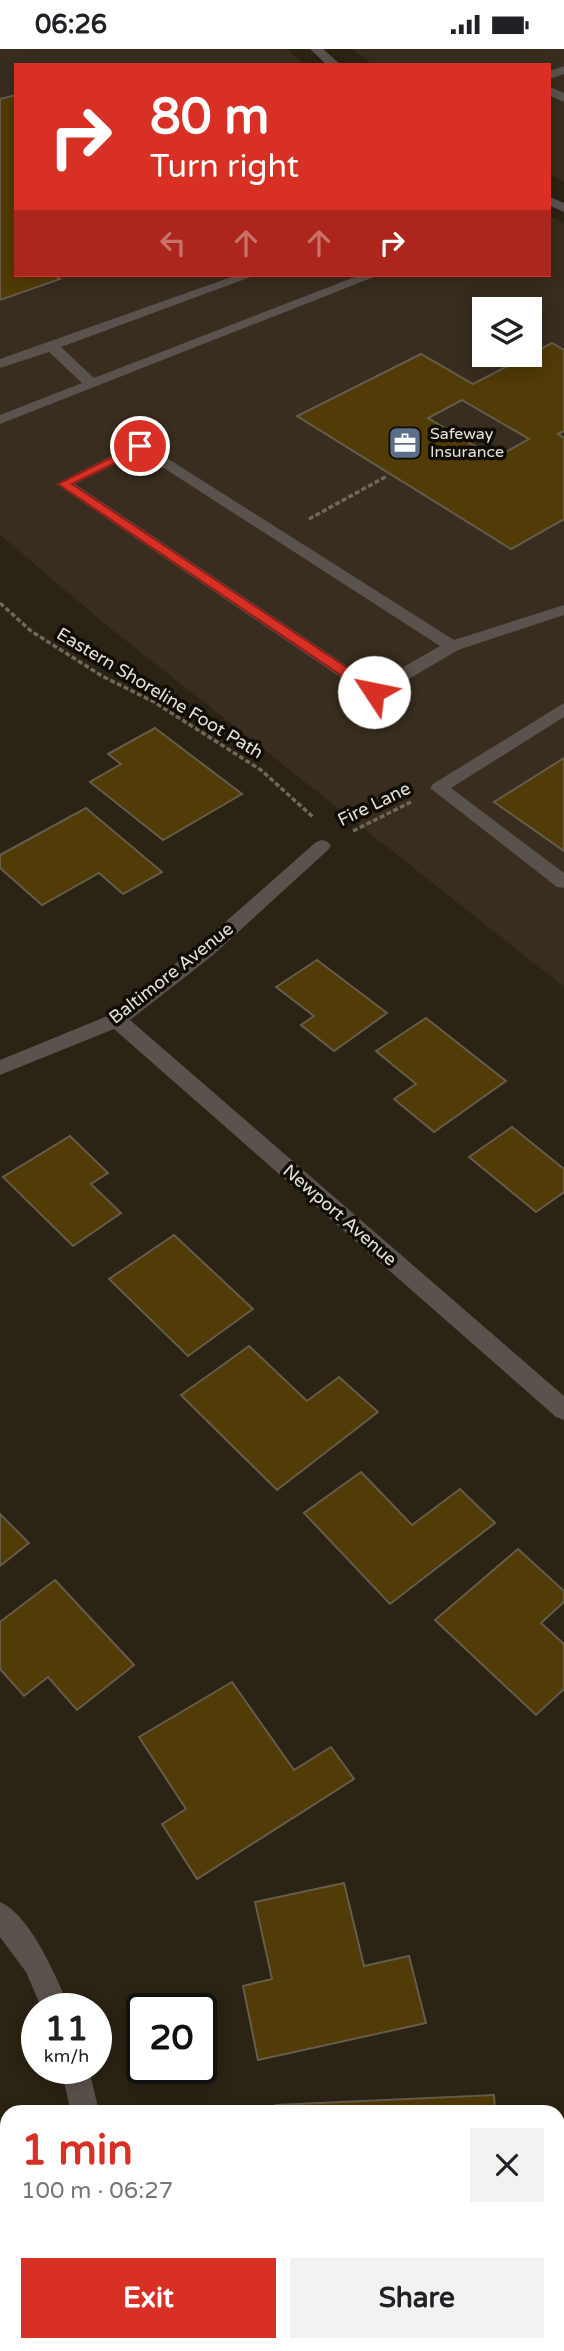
<!DOCTYPE html>
<html lang="en">
<head>
<meta charset="utf-8">
<style>
	:root { --surface:#fff; --page:#f2f2f2; --text:#202124; --muted:#757577; --accent:#d93025 }
	body { margin:0; font-family:"Varela Round",sans-serif; background:var(--page); color:var(--text); height:100vh; display:flex; flex-direction:column; font-size:26px; white-space:nowrap }
	* { box-sizing:border-box; margin:0 }
	p { font-size:23px; color:var(--muted) }
	.icon { flex:none; width:38px; height:38px; fill:none; stroke:currentColor; stroke-width:2; stroke-linecap:round; stroke-linejoin:round }
	.map { position:relative; flex:1; overflow:hidden }
	.side { position:absolute; left:0px; top:2056px; width:565px; height:247px; display:flex; flex-direction:column; background:var(--surface); border-radius:21px 21px 0 0; box-shadow:0 4px 18px #0003 }
	.side>* { flex:none }
	.top-card { position:absolute; left:14px; top:14px; width:537px; height:214px; border-radius:0px; box-shadow:0 4px 18px #0003; background:#d93025; color:#fff; overflow:hidden }
	.controls { position:absolute; left:472px; top:248px; display:grid; gap:14px }
	.controls a { display:grid; place-items:center; width:70px; height:70px; border-radius:0px; background:var(--surface); box-shadow:0 4px 18px #0003; font-size:35px }
	.speed { position:absolute; left:21px; top:1944px; display:flex; gap:14px; font-size:35px; font-weight:700; text-align:center }
	.speed>* { display:grid; place-content:center; width:91px; height:91px; border-radius:50%; background:var(--surface); box-shadow:0 4px 18px #0003; line-height:1 }
	.speed small { font-size:18px; font-weight:400 }
	.speed .limit { border:4px solid #111; border-radius:10px; background:#fff; color:#111 }
	.pin { position:absolute; display:grid; place-items:center; width:60px; height:60px; color:#fff; margin:-30px; border:4px solid #fff; border-radius:50%; box-shadow:0 2px 7px #0007 }
	.me { position:absolute; width:77px; margin:-38px; rotate:304deg; stroke-linejoin:round; filter:drop-shadow(0 0 5px #0008) }
	.turn { display:flex; align-items:center; gap:24px; height:147px; padding:0 21px; font-size:32px }
	.turn .icon { width:91px; height:91px; stroke-width:2.5 }
	.turn b { display:block; font-size:49px; line-height:60px }
	.lanes { display:flex; align-items:center; height:66px; padding:0 21px; background:#0003; justify-content:center; gap:35px; direction:ltr }
	.lanes .off { opacity:.35 }
	.round { display:grid; place-items:center; flex:none; width:74px; height:74px; border-radius:0px; background:var(--page) }
	.summary { display:flex; align-items:center; justify-content:space-between; height:119px; padding:0 21px }
	h1 { font-size:42px; font-weight:800; line-height:52px; color:var(--accent) }
	.primary-button { display:flex; gap:14px; margin-top:auto; padding:14px 21px }
	.primary-button a { flex:1; height:80px; border-radius:0px; background:var(--accent); color:#fff; font-size:28px; font-weight:800; line-height:80px; text-align:center }
	.primary-button a+a { background:var(--page); color:var(--text) }
	.status { display:flex; justify-content:space-between; align-items:center; height:49px; padding:0 35px; background:var(--surface); direction:ltr }
	.status svg { height:19px; fill:currentColor }
	.map>svg:first-child { display:block }
	.commercial { fill:#382d1e; fill-rule:evenodd }
	.building { fill:#513b06; stroke:#655c4b; stroke-width:2; fill-rule:evenodd }
	.lines { fill:none; stroke-linecap:round; stroke-linejoin:round }
	.path { stroke:#6f685a; stroke-width:3.5; stroke-dasharray:5 2.5; stroke-linecap:butt }
	.minor { fill:#5a534d; fill-rule:evenodd }
	.route { fill:#d93025; stroke:#8d1f18; stroke-width:2 }
	.labels { text-anchor:middle; dominant-baseline:central; stroke-width:7; stroke-linejoin:round; paint-order:stroke }
	.far-poi-label { font-size:16px; fill:#e6e1d7; stroke:#100d06; text-anchor:start }
	.street-label { font-size:18px; fill:#e6e1d7; stroke:#100d06 }
</style>
</head>
<body>
<div class="status"><b>06:26</b><svg viewBox="0 0 49 12"><path d="M0 12V9h3v3zM5 12V6h3v6zM10 12V3h3v9zM15 12V0h3v12zM26 1h20v11H26zM47 4h2v5h-2z"/></svg></div>
<div class="map">
<svg width="564" height="2302" viewBox="0 0 564 2302">
	<rect width="100%" height="100%" fill="#2b2313"/>
	<path class="commercial" d="M 0,0 L 287,0 L 305,16 L 16,16 L 16,226 L 550,226 L 550,167 L 564,174 L 564,938 L 105,575 L 0,486 ZM 485,261 L 530,261 L 530,306 L 485,306 Z
		M 353,0 L 564,0 L 564,133 L 550,125 L 550,16 L 373,16 Z"/>
	<path class="building" d="M 16,46 L 16,226 L 54,226 L 60,230 L 0,251 L 0,50 Z
		M 552,294 L 564,301 L 564,382 L 558,385 L 564,389 L 564,470 L 511,500 L 297,367 L 421,305 L 473,335 ZM 462,351 L 529,390 L 495,409 L 428,369 Z
		M 155,679 L 242,745 L 163,791 L 90,733 L 121,715 L 108,705 Z
		M 564,709 L 564,802 L 494,753 Z
		M 86,759 L 162,823 L 123,845 L 99,824 L 42,856 L 0,819 L 0,806 Z
		M 317,911 L 387,964 L 334,1002 L 301,976 L 314,967 L 276,938 Z
		M 426,969 L 506,1032 L 434,1083 L 394,1050 L 416,1035 L 376,1002 Z
		M 512,1078 L 564,1120 L 564,1143 L 536,1163 L 469,1108 Z
		M 70,1087 L 108,1124 L 91,1135 L 121,1164 L 73,1197 L 3,1128 Z
		M 174,1186 L 253,1260 L 188,1307 L 109,1230 Z
		M 249,1297 L 307,1352 L 339,1328 L 378,1363 L 277,1441 L 181,1346 Z
		M 361,1423 L 412,1476 L 460,1440 L 495,1474 L 390,1555 L 304,1464 Z
		M 0,1465 L 29,1494 L 0,1517 Z
		M 518,1500 L 564,1542 L 564,1553 L 541,1574 L 564,1595 L 564,1640 L 536,1666 L 435,1571 Z
		M 55,1531 L 134,1616 L 77,1661 L 48,1628 L 24,1647 L 0,1620 L 0,1573 Z
		M 232,1633 L 294,1721 L 331,1698 L 354,1730 L 197,1830 L 162,1775 L 186,1760 L 139,1688 Z
		M 344,1834 L 364,1917 L 409,1907 L 426,1974 L 258,2011 L 243,1937 L 272,1930 L 255,1853 Z
		M 494,2046 L 495,2063 L 277,2063 L 276,2056 Z"/>
	<g class="lines">
		<path class="path" d="M 309,470 L 387,427
			M 0,554 L 31,582 L 102,627 L 154,653 L 261,721 L 313,768
			M 353,782 L 411,753"/>
		<path class="minor" d="M 310,0 L 323,0 L 341,16 L 327,16 Z
			M 564,17 L 564,25 L 550,30 L 550,22 Z
			M 550,38 L 564,44 L 564,53 L 550,47 Z
			M 550,148 L 564,154 L 564,163 L 550,157 Z
			M 237,226 L 256,226 L 61,298 L 94,329 L 360,226 L 379,226 L 0,375 L 0,366 L 82,334 L 49,303 L 0,319 L 0,310 Z
			M 140,392 L 454,591 L 564,556 L 564,566 L 458,601 L 380,647 L 368,647 L 56,435 ZM 139,403 L 440,597 L 374,635 L 75,435 Z
			M 564,654 L 564,668 L 451,739 L 564,824 L 564,839 L 557,838 L 430,739 L 433,735 Z
			M 322,791 L 328,793 L 331,797 L 328,801 L 212,907 L 130,971 L 564,1347 L 564,1371 L 556,1368 L 114,980 L 0,1026 L 0,1011 L 110,966 L 198,897 L 316,793 Z
			M 0,1853 C 31,1866 57,1930 70,1960 L 42,1960 L 26,1923 L 0,1888 Z
			M 61,2020 L 89,2020 L 99,2063 L 71,2063 Z
			M 64,2296 L 94,2296 L 93,2302 L 63,2302 Z"/>
	</g>
	<path class="route" d="M 140,394 L 144,395 L 144,400 L 72,435 L 379,640 L 379,646 L 370,646 L 58,435 Z"/>
	<defs>
		<symbol id="office-square" viewBox="-11 -11 22 22"><rect x="-9" y="-9" width="18" height="18" rx="4" fill="#5c6f8a" stroke="#100d06"/><path d="M-6-3h4V-5.5h4V-3h4V5H-6ZM-1-4.5V-3h2v-1.5ZM-6 0V1H6V0Z" fill="#fff"/></symbol>
	</defs>
	<g fill-rule="evenodd">
		<use href="#office-square" x="386" y="375" width="38" height="38"/>
	</g>
	<g class="labels">
		<g class="far-poi-label">
			<text x="430" y="385">Safeway<tspan x="430" dy="18">Insurance</tspan></text>
		</g>
		<g class="street-label">
			<text transform="translate(160 644) rotate(31)">Eastern Shoreline Foot Path</text>
			<text transform="translate(374 755) rotate(-26)">Fire Lane</text>
			<text transform="translate(171 924) rotate(-38)">Baltimore Avenue</text>
			<text transform="translate(340 1166) rotate(41)">Newport Avenue</text>
		</g>
	</g>
</svg>
<div class="controls">
<a><svg class="icon" aria-label="layers" viewBox="0 0 24 24"><path d="M12 4l9 5-9 5-9-5zM3 14l9 5 9-5"/></svg></a>
</div>
<div class="speed"><div>11<small>km/h</small></div><div class="limit">20</div></div>
<div class="pin" style="left:140px;top:397px;background:#d93025"><svg class="icon" aria-label="arrive" viewBox="0 0 24 24"><path d="M6 21V4h12l-3 4 3 4H6"/></svg></div>
<svg class="me" style="left:374px;top:643px" viewBox="-20 -20 40 40"><circle r="19" fill="#fff"/><path d="M0-13L10 11 0 6-10 11z" fill="#d93025"/></svg>
<div class="top-card">
<div class="turn"><svg class="icon" aria-label="right" viewBox="0 0 24 24"><path d="M7 20v-9h11M14 6l5 5-5 5"/></svg><div><b>80 m</b>Turn right</div></div>
<div class="lanes"><svg class="icon off" aria-label="left" viewBox="0 0 24 24"><path d="M17 20v-9H6M10 6l-5 5 5 5"/></svg><svg class="icon off" aria-label="ahead" viewBox="0 0 24 24"><path d="M12 20V5M6 11l6-6 6 6"/></svg><svg class="icon off" aria-label="ahead" viewBox="0 0 24 24"><path d="M12 20V5M6 11l6-6 6 6"/></svg><svg class="icon" aria-label="right" viewBox="0 0 24 24"><path d="M7 20v-9h11M14 6l5 5-5 5"/></svg></div>
</div>
<section class="side">
<div class="summary"><div><h1>1 min</h1><p>100 m · 06:27</p></div><a class="round"><svg class="icon" aria-label="close" viewBox="0 0 24 24"><path d="M6 6l12 12M18 6L6 18"/></svg></a></div>
<div class="primary-button"><a>Exit</a><a>Share</a></div>
</section>
</div>
</body>
</html>
